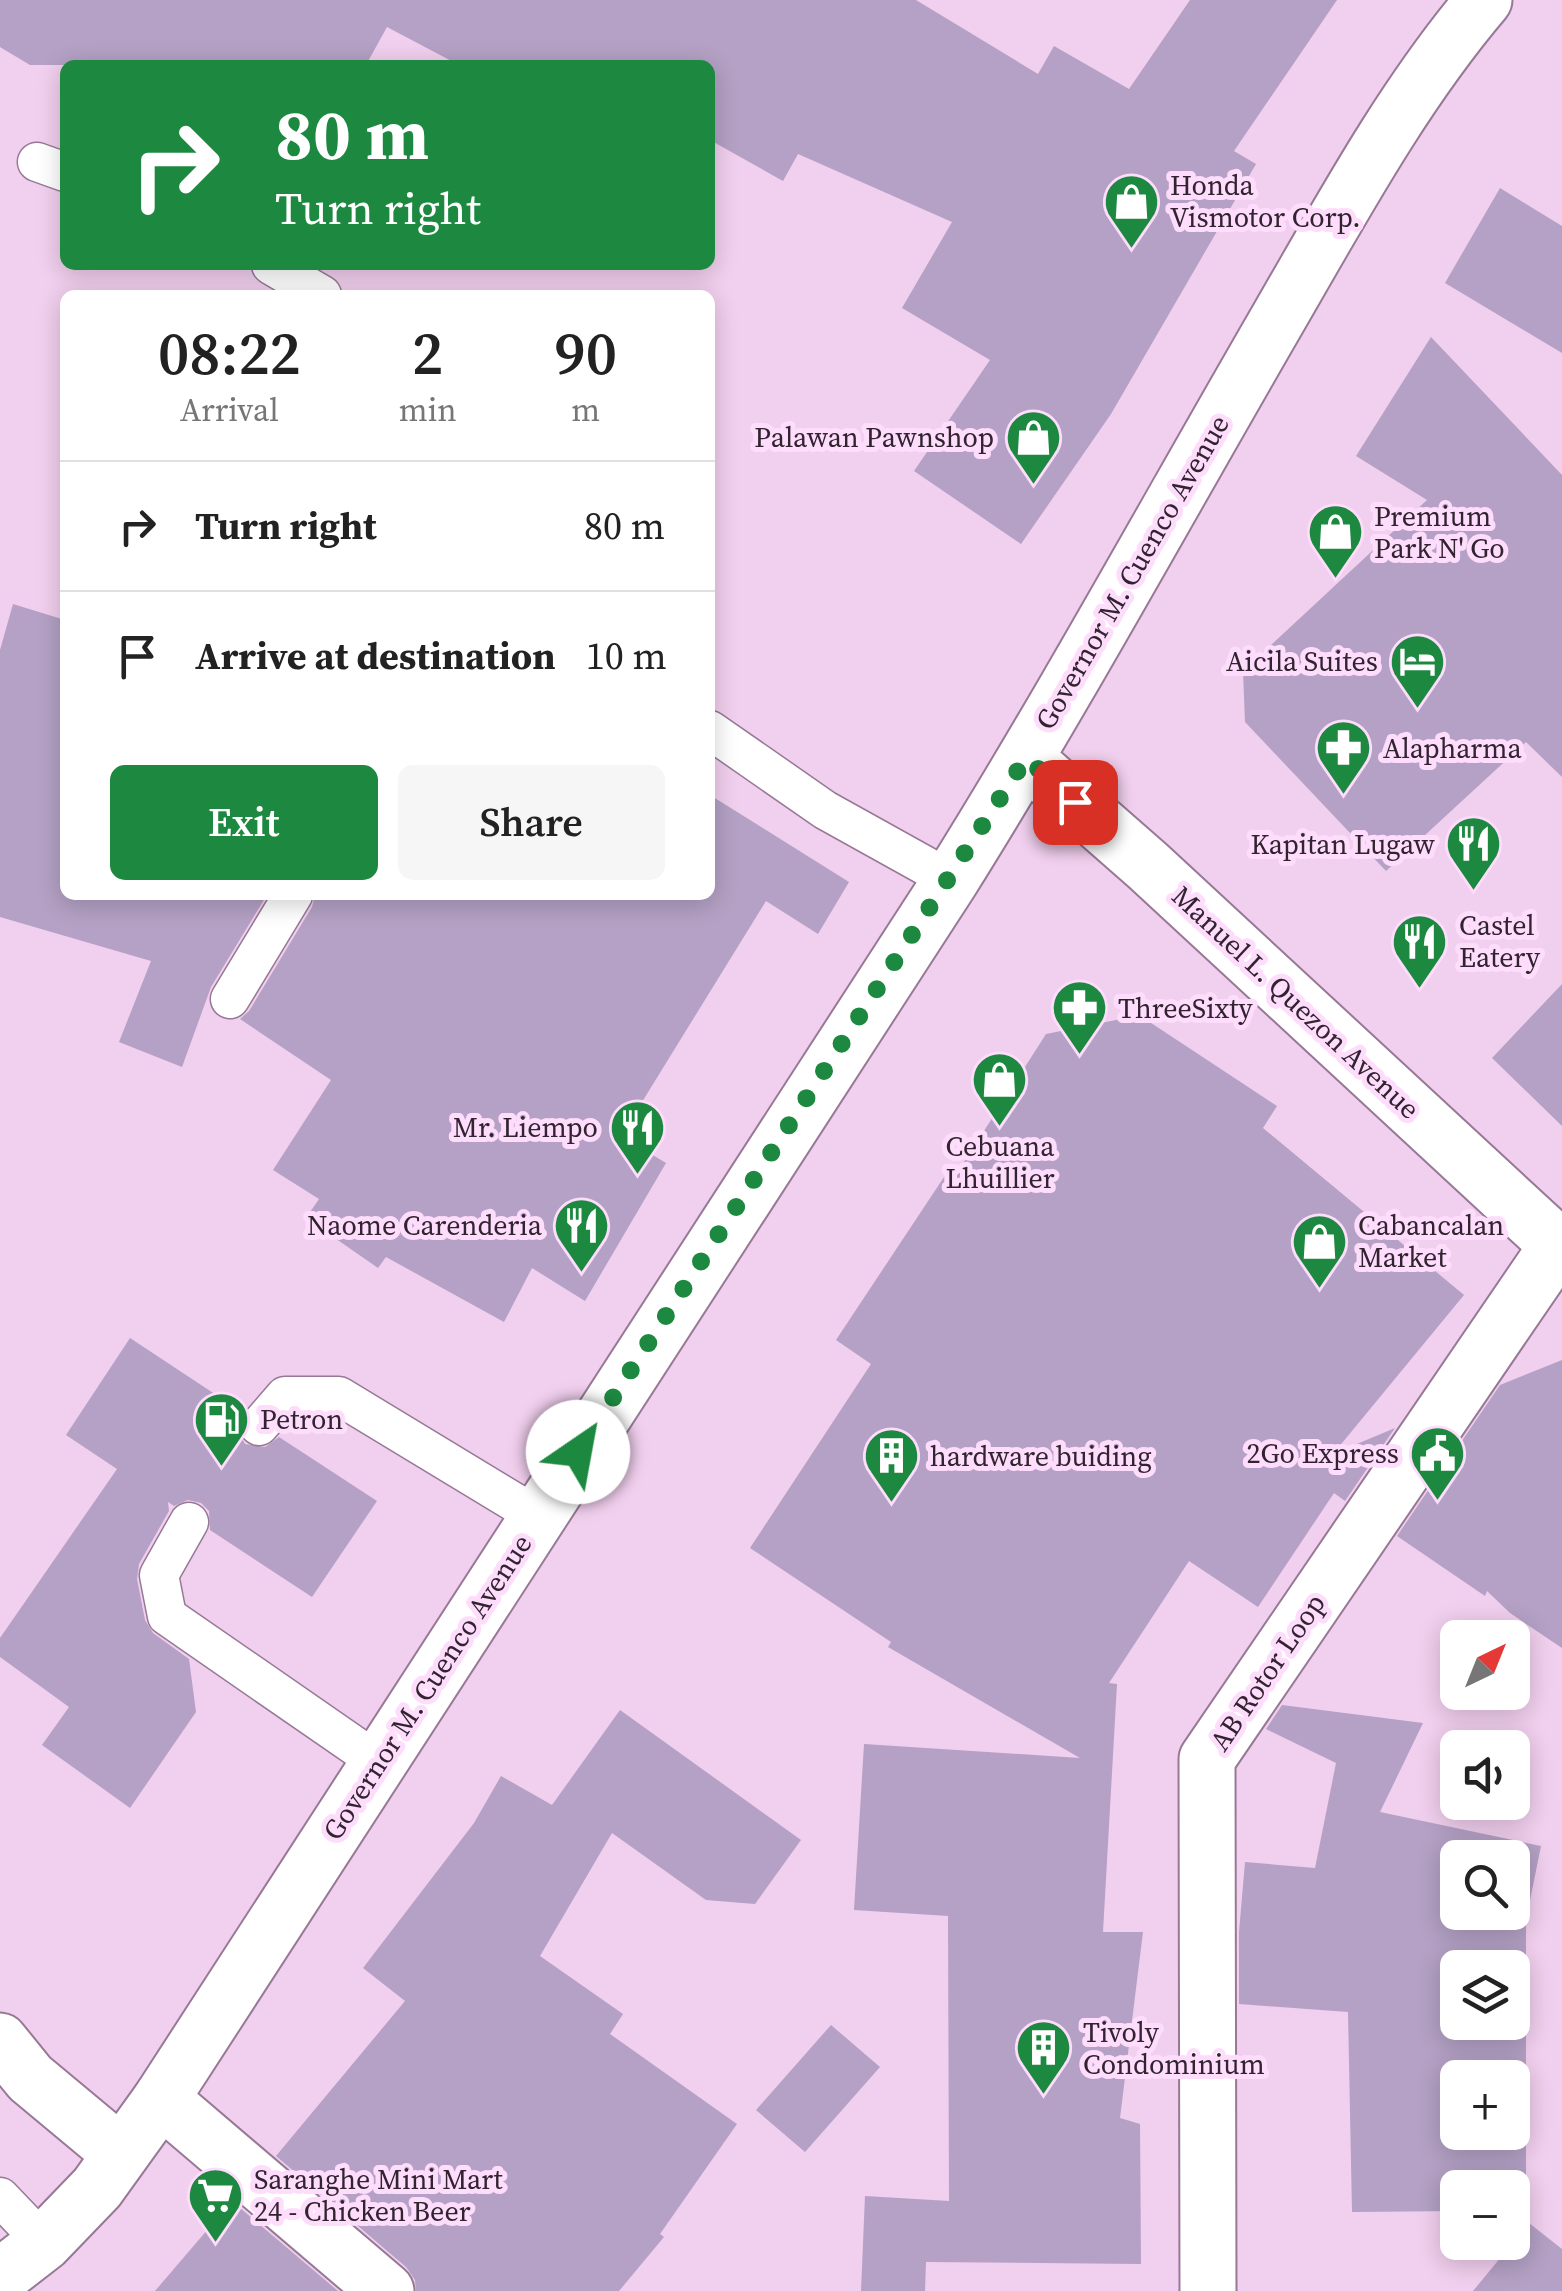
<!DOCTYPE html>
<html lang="en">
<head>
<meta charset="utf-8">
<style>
	:root { --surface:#fff; --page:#f6f6f6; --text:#222; --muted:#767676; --line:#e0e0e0; --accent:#1d883f }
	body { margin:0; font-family:"Source Serif 4",serif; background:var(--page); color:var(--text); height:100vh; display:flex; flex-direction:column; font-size:38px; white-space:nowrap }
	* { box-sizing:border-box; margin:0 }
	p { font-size:32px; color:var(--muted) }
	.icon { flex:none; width:55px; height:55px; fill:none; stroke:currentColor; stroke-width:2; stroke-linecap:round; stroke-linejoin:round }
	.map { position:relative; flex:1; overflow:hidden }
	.details { position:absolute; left:60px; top:290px; width:655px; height:610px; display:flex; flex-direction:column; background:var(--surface); border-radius:15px; box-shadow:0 5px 25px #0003 }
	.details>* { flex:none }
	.hud { position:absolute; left:60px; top:60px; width:655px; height:210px; border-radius:15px; box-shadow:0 5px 25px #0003; background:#1d883f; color:#fff; overflow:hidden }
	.needle { width:65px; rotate:43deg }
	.fabs { position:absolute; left:1440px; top:1620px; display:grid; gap:20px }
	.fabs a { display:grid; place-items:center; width:90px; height:90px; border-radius:15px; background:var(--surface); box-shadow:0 5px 25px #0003; font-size:50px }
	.pin { position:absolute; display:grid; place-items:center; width:85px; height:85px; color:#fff; margin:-42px; border-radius:20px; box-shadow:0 5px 15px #0006 }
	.me { position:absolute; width:110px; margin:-55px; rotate:33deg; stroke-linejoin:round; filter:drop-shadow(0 0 8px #0008) }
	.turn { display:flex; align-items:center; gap:35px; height:210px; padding:0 50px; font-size:45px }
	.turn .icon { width:130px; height:130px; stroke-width:2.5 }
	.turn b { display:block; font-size:70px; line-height:85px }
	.eta { display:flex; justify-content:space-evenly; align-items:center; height:170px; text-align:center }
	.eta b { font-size:60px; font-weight:600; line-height:70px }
	.cta { display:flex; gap:20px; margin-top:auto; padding:20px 50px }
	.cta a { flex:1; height:115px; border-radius:15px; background:var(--accent); color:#fff; font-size:40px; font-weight:600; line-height:115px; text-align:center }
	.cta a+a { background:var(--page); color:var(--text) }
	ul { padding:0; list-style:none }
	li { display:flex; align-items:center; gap:30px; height:130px; padding:0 50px; border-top:2px solid var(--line) }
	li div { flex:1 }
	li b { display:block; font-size:38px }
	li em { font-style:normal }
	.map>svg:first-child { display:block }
	.building { fill:#b4a1c5; fill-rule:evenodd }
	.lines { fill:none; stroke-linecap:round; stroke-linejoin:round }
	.service-casing { stroke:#977995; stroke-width:41 }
	.minor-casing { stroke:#977995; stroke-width:59 }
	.secondary-casing { stroke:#977995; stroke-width:59 }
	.service { stroke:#fff; stroke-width:38 }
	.minor { stroke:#fff; stroke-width:55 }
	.secondary { stroke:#fff; stroke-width:55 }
	.route { stroke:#1d883f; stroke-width:18; stroke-dasharray:0 32.4 }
	.labels { text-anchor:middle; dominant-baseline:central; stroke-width:10; stroke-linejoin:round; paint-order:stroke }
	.poi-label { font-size:28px; fill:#312430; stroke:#fedcfb; text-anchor:start }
	.street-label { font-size:28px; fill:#312430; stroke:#fedcfb }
</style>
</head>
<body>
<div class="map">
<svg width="1562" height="2291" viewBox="0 0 1562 2291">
	<rect width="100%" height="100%" fill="#f1cfee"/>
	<path class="building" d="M 0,0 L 916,0 L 1038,74 L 1054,46 L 1129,89 L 1190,0 L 1337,0 L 1234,151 L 1256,164 L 1111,414 L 1021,544 L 914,471 L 990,360 L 902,308 L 952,222 L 798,154 L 783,181 L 710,140 L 710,65 L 459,65 L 387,27 L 366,65 L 30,65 L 0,47 Z
		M 1500,188 L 1562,226 L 1562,353 L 1445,283 Z
		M 1431,337 L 1562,475 L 1562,777 L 1526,742 L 1386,871 L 1245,722 L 1243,671 L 1427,500 L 1356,456 Z
		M 13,604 L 65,620 L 65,895 L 267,895 L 211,987 L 182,1067 L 119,1042 L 151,961 L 0,917 L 0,650 Z
		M 710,795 L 849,882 L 818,934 L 766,901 L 621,1136 L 666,1163 L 585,1301 L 532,1268 L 504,1322 L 386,1257 L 378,1268 L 306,1218 L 319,1199 L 273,1170 L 331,1080 L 240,1019 L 249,1011 L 312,907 L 315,895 L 710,895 Z
		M 1562,984 L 1562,1126 L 1492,1058 Z
		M 1131,1017 L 1142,1017 L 1277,1106 L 1263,1128 L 1464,1295 L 1333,1454 L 1395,1428 L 1345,1501 L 1334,1493 L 1258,1607 L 1189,1561 L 1109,1683 L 1117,1684 L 1103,1932 L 1143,1932 L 1120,2118 L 1140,2124 L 1141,2264 L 926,2262 L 925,2291 L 861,2291 L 865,2196 L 949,2201 L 948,1916 L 854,1910 L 864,1744 L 1080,1758 L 888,1647 L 891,1642 L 750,1548 L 871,1364 L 836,1340 L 952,1165 L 959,1170 L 1046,1034 Z
		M 130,1338 L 242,1412 L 238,1432 L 245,1444 L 265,1447 L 279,1437 L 377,1501 L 312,1597 L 210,1530 L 209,1511 L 201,1503 L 188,1500 L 174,1506 L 168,1502 L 169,1511 L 139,1564 L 137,1579 L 145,1620 L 153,1633 L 189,1659 L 196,1712 L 130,1808 L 42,1745 L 69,1707 L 0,1657 L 0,1638 L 117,1469 L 66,1435 Z
		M 1562,1360 L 1562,1648 L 1510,1613 L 1487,1591 L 1485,1596 L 1397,1536 L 1500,1385 Z
		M 1282,1705 L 1423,1723 L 1380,1812 L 1541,1846 L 1526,1920 L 1526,2210 L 1512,2211 L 1512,2188 L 1458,2188 L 1458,2211 L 1352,2212 L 1348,2012 L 1239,2004 L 1239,1932 L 1245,1862 L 1315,1868 L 1336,1763 L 1266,1729 ZM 1458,1858 L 1512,1858 L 1512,1912 L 1458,1912 ZM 1458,1968 L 1512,1968 L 1512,2022 L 1458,2022 ZM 1458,2078 L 1512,2078 L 1512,2132 L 1458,2132 Z
		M 620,1710 L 801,1840 L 755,1904 L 706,1900 L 612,1833 L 540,1956 L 623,2014 L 610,2034 L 737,2124 L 660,2234 L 664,2237 L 619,2291 L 416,2291 L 415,2280 L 406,2267 L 276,2156 L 405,2001 L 363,1968 L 474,1823 L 501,1776 L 552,1805 Z
		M 831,2025 L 880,2067 L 805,2152 L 756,2110 Z
		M 232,2201 L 338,2291 L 155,2291 Z
		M 1529,2223 L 1562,2249 L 1562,2291 L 1473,2291 Z"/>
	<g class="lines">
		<defs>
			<path id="service" d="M 37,162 L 65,172
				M 271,265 L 322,295
				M 710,730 L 825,810 L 951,880
				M 230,999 L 293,895
				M 259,1426 L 285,1396 L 339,1396 L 537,1516
				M 189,1522 L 159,1575 L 167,1616 L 378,1762
				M 0,2197 L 44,2243"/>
			<path id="minor" d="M 0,2041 L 30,2078 L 120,2153
				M 161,2099 L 386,2291
				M 1208,2291 L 1207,1759 L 1558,1245"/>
			<path id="secondary" d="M 1026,759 L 1148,866 L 1562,1249
				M 0,2277 L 44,2243 L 97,2188 L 161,2099 L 951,880 C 1066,696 1170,505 1279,317 C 1341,210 1403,95 1484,0"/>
		</defs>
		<use href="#service" class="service-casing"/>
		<use href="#minor" class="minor-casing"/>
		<use href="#secondary" class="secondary-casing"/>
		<use href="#service" class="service"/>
		<use href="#minor" class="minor"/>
		<use href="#secondary" class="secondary"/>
	</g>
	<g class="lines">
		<path class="route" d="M 578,1452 L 1026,758 L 1075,802"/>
	</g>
	<defs>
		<symbol id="shop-pin" viewBox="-11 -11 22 30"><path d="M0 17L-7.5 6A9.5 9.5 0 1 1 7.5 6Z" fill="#1d883f" stroke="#fedcfb"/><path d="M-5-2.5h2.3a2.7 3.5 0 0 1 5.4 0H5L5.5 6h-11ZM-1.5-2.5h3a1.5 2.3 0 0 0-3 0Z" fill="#fff"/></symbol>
		<symbol id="hotel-pin" viewBox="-11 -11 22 30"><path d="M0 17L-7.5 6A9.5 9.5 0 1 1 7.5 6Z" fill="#1d883f" stroke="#fedcfb"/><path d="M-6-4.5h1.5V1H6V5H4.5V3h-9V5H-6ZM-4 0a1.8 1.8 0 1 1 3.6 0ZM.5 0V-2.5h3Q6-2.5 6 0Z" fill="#fff"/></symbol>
		<symbol id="pharmacy-pin" viewBox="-11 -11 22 30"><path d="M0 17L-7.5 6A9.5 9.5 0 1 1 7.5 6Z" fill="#1d883f" stroke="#fedcfb"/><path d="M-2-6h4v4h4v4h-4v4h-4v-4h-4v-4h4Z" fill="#fff"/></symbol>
		<symbol id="restaurant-pin" viewBox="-11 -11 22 30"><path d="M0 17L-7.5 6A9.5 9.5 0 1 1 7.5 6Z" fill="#1d883f" stroke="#fedcfb"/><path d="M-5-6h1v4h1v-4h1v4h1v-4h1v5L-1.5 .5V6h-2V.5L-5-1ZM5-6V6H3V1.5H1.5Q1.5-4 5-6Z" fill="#fff"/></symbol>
		<symbol id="fuel-pin" viewBox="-11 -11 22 30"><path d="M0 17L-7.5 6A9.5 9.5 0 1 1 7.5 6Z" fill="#1d883f" stroke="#fedcfb"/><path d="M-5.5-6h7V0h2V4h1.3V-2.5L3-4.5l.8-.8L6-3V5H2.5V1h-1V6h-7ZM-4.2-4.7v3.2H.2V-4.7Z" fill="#fff"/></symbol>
		<symbol id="civic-pin" viewBox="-11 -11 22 30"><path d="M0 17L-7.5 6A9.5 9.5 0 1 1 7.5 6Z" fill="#1d883f" stroke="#fedcfb"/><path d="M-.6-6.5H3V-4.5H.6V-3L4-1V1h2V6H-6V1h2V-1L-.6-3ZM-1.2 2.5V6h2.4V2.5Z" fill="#fff"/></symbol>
		<symbol id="building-pin" viewBox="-11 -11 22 30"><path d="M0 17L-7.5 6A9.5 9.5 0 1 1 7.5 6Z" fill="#1d883f" stroke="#fedcfb"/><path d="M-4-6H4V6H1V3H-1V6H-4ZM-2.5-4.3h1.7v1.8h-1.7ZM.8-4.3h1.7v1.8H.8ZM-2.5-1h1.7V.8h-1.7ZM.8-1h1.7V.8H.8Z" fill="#fff"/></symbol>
		<symbol id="supermarket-pin" viewBox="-11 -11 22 30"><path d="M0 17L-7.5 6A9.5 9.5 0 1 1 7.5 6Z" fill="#1d883f" stroke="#fedcfb"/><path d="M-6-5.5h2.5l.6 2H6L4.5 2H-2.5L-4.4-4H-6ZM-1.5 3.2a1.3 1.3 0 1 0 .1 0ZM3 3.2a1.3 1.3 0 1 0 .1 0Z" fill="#fff"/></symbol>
	</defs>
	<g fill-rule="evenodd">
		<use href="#shop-pin" x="1100" y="170" width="63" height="86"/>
		<use href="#shop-pin" x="1002" y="406" width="63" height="86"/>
		<use href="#shop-pin" x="1304" y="500" width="63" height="86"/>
		<use href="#hotel-pin" x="1386" y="630" width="63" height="86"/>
		<use href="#pharmacy-pin" x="1312" y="716" width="63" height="86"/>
		<use href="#restaurant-pin" x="1442" y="812" width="63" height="86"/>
		<use href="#restaurant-pin" x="1388" y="910" width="63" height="86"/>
		<use href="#pharmacy-pin" x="1048" y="976" width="63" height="86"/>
		<use href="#shop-pin" x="968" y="1048" width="63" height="86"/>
		<use href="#restaurant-pin" x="606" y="1096" width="63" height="86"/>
		<use href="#restaurant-pin" x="550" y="1194" width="63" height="86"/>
		<use href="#shop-pin" x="1288" y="1210" width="63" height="86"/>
		<use href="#fuel-pin" x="190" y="1388" width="63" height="86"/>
		<use href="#civic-pin" x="1406" y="1422" width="63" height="86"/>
		<use href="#building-pin" x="860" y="1424" width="63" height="86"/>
		<use href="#building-pin" x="1012" y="2016" width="63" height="86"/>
		<use href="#supermarket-pin" x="184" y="2164" width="63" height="86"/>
	</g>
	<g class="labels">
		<g class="poi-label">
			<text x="1170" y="185">Honda<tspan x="1170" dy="32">Vismotor Corp.</tspan></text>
			<text x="994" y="437" text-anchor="end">Palawan Pawnshop</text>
			<text x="1374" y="516">Premium<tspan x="1374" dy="32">Park N' Go</tspan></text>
			<text x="1378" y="661" text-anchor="end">Aicila Suites</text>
			<text x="1383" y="748">Alapharma</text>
			<text x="1435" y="844" text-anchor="end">Kapitan Lugaw</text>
			<text x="1459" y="925">Castel<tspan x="1459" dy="32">Eatery</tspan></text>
			<text x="1118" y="1008">ThreeSixty</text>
			<text x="598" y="1127" text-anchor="end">Mr. Liempo</text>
			<text x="1000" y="1146" text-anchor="middle">Cebuana<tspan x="1000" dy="32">Lhuillier</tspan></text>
			<text x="542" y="1225" text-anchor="end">Naome Carenderia</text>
			<text x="1358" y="1225">Cabancalan<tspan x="1358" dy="32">Market</tspan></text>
			<text x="260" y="1419">Petron</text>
			<text x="1399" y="1453" text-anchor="end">2Go Express</text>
			<text x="930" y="1456">hardware buiding</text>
			<text x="1083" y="2032">Tivoly<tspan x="1083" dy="32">Condominium</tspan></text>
			<text x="254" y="2179">Saranghe Mini Mart<tspan x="254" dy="32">24 - Chicken Beer</tspan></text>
		</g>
		<g class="street-label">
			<text transform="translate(1132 572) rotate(-60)">Governor M. Cuenco Avenue</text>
			<text transform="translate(1296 1002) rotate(43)">Manuel L. Quezon Avenue</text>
			<text transform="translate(1267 1672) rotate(-56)">AB Rotor Loop</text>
			<text transform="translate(427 1687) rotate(-57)">Governor M. Cuenco Avenue</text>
		</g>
	</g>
</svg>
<div class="fabs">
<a><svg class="needle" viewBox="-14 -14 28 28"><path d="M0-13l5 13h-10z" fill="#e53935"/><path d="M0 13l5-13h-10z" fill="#767676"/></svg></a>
<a><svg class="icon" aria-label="sound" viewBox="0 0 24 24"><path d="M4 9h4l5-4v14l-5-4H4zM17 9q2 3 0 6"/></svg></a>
<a><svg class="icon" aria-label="search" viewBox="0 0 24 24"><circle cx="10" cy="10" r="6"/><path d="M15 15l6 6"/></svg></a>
<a><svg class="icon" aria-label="layers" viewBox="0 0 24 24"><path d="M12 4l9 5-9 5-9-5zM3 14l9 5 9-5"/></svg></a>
<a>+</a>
<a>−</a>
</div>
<div class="pin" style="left:1075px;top:802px;background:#d93025"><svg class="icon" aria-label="arrive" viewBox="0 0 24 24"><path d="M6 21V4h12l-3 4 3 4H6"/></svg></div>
<svg class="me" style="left:578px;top:1452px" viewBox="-20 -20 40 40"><circle r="19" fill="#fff"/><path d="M0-13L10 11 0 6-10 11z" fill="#1d883f"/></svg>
<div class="hud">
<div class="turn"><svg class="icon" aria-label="right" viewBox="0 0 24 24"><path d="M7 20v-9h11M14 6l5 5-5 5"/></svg><div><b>80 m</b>Turn right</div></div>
</div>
<section class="details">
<div class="eta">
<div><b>08:22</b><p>Arrival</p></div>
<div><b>2</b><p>min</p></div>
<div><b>90</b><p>m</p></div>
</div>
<ul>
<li><svg class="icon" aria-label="right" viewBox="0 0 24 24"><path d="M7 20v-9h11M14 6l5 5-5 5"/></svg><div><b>Turn right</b></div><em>80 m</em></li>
<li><svg class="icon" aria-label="arrive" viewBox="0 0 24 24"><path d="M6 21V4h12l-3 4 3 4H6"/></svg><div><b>Arrive at destination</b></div><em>10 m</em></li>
</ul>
<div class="cta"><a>Exit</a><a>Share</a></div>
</section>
</div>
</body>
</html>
